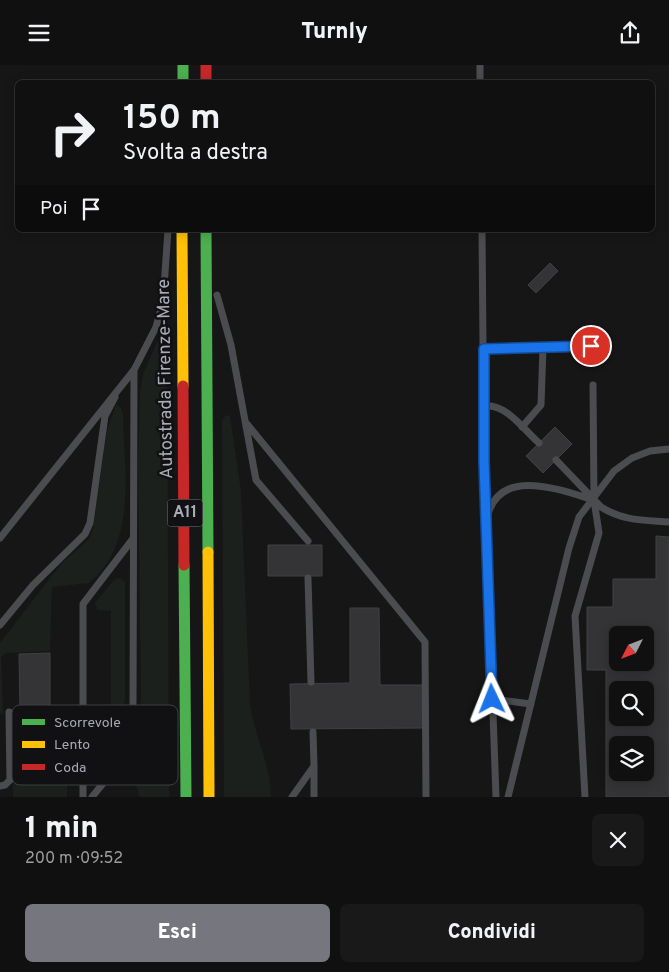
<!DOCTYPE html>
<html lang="it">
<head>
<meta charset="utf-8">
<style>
	:root { --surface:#101010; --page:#191919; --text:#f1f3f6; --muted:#9c9d9f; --line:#303030; --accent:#76777e }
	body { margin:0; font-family:Overpass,sans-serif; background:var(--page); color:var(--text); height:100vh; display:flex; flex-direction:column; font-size:19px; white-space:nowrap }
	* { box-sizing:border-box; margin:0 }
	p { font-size:16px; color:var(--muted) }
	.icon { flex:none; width:28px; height:28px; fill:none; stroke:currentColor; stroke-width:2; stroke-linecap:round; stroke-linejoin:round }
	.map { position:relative; height:732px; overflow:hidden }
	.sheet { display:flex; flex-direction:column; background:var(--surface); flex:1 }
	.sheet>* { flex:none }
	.hud { position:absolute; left:15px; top:15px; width:640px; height:152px; border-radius:8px; box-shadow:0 2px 12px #0003,0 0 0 1px var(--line); background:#101010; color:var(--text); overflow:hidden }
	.needle { width:32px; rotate:228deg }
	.fabs { position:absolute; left:609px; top:561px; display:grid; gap:10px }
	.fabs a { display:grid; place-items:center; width:45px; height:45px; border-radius:8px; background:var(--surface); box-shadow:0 2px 12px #0003,0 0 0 1px var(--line); font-size:25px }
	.pin { position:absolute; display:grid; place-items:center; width:42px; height:42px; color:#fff; margin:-21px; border:2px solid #fff; border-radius:50%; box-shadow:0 1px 5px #0007 }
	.me { position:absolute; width:55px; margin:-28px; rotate:358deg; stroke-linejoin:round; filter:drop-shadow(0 0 4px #0008) }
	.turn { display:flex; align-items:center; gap:18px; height:105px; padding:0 25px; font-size:22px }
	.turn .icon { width:65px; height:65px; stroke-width:2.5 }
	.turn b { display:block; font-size:35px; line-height:42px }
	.then { display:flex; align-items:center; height:48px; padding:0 25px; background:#0003; gap:10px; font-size:19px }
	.round { display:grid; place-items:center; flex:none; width:52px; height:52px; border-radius:8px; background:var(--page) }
	.overview { display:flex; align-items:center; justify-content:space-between; height:85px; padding:0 25px }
	h1 { font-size:30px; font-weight:800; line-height:38px }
	.button { display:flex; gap:10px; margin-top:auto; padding:10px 25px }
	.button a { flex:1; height:58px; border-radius:8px; background:var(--accent); color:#fff; font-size:20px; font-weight:800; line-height:58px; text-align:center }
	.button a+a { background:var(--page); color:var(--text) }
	header { display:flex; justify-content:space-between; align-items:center; height:65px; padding:0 25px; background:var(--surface); font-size:22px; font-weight:800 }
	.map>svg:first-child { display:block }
	.green { fill:#1b201c }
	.building { fill:#343436; stroke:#3f4042; fill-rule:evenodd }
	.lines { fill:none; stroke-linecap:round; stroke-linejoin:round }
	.lane { stroke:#4b4c4f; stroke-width:7 }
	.fast { stroke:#4caf50; stroke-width:11 }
	.slow { stroke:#ffc107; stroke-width:11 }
	.jam { stroke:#c62828; stroke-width:11 }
	.route-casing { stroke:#114b97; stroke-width:12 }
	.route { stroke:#1a73e8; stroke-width:9 }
	.labels { text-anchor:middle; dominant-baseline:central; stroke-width:5; stroke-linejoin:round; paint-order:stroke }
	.shield { fill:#111012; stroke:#7b7c85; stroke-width:1 }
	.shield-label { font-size:16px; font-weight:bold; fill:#a9abb6 }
	.street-label { font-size:18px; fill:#a9abb6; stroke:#111012 }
	.key { fill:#111012; stroke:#3f3e43; stroke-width:1 }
	.key-label { font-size:14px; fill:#a9abb6 }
</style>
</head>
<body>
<header><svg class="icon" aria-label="menu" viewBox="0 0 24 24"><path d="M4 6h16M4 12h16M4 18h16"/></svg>Turnly<svg class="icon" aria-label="share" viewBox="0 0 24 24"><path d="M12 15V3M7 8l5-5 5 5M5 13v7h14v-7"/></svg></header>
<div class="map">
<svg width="669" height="732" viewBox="0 0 669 732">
	<rect width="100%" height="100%" fill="#161616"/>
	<path class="green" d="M 164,268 L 167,273 L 169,732 L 140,732 C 133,712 128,696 131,675 C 133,661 140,648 141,633 L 138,400 L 140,327 L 143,309 L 157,277 Z
		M 116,340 L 121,342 L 123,349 C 124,405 138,478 89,518 L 52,522 L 50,586 L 6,588 L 1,592 L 3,649 L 0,649 L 0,578 L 61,499 L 89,474 L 93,464 L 107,365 Z
		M 226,350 L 230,351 L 241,426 L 250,639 C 254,670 271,700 271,732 L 224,732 L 222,355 Z
		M 119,513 L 125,517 L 125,633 C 122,658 114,684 95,701 L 92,699 L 94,666 L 111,665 L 111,546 L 97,545 L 95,538 L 114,515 Z
		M 51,647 L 51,715 L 67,716 L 67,732 L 13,732 L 13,700 L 28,698 L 28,661 Z"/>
	<path class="building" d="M 550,198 L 558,206 L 536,228 L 528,220 Z
		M 555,362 L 572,379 L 543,408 L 526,391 Z
		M 656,471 L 669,472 L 669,732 L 606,732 L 606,605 L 587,605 L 587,542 L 613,542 L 613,514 L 656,514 ZM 618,570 L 645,570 L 645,598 L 618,598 ZM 618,625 L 645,625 L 645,652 L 618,652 ZM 618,680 L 645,680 L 645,708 L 618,708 Z
		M 268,480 L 322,480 L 322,511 L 268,511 Z
		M 350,543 L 379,543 L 380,620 L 424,620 L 425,663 L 291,664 L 290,619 L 350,618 Z
		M 50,588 L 50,645 L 20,645 L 19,589 Z"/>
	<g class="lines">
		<path class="lane" d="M 480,0 L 480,18
			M 482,165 L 484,395 L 496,732
			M 217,230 L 231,280 L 256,415 L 308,476
			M 484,283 L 591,281
			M 484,341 C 506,338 524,365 539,378
			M 247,359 L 425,577 L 426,732
			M 522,362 L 541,340 L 543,282
			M 556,395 L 601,442 C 623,456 644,455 669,457
			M 488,449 C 502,402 560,425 594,435
			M 0,473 L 134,305 L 156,262 L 163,237 L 168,165
			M 308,513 L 311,617
			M 0,560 L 33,520 L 85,469 L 90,458 L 105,351 L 115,332
			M 492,634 L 531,639
			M 314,701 L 314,732
			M 0,721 L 5,720 L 10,715 L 9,647
			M 83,732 L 83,539 L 132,475
			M 92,732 L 118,700 L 133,647 L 134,305
			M 292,732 L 314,701 L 313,667
			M 508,732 L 569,483 L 579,452 L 614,406 L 632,393 L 650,386 L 669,384
			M 585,732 L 575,551 L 599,468 L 594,435 L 593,320"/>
		<path class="fast" d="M 183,0 L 183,18
			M 206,165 L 208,487
			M 184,500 L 186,732"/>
		<path class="slow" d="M 182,165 L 183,321
			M 208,487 L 209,732"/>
		<path class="jam" d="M 206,0 L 206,18
			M 183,321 L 184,500"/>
	</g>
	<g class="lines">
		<defs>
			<path id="route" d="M 492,634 L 484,396 L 484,284 L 591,281"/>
		</defs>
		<use href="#route" class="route-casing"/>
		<use href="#route" class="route"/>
	</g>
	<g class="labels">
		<rect class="shield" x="167.5" y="434.5" width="35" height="27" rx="4"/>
		<g class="shield-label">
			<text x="185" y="448">A11</text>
		</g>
		<g class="street-label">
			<text transform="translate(166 314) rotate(-91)">Autostrada Firenze-Mare</text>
		</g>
	</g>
	<rect x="12" y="640" width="166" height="80" rx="8" class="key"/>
	<rect x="22" y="654" width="23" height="6" fill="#4caf50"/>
	<rect x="22" y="676" width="23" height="7" fill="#ffc107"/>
	<rect x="22" y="699" width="23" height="6" fill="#c62828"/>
	<g class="key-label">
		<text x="54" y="662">Scorrevole</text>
		<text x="54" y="684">Lento</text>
		<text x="54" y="707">Coda</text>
	</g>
</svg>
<div class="fabs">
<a><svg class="needle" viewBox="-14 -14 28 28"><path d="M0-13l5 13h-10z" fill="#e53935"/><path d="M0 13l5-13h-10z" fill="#9c9d9f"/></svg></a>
<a><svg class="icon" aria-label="search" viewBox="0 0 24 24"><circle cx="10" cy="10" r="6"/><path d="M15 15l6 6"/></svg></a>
<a><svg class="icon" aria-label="layers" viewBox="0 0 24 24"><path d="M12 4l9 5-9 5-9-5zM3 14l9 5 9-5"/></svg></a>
</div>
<div class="pin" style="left:591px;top:281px;background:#d93025"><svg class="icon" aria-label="arrive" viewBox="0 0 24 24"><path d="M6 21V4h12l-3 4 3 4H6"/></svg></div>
<svg class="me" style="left:492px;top:634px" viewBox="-20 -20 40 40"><path d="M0-17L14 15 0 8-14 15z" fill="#1a73e8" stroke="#fff" stroke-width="4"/></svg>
<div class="hud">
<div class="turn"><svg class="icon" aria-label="right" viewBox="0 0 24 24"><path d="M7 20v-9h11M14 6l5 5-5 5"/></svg><div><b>150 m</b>Svolta a destra</div></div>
<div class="then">Poi<svg class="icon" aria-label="arrive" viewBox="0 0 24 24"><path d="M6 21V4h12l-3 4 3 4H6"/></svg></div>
</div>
</div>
<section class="sheet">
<div class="overview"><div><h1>1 min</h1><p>200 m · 09:52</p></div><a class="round"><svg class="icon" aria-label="close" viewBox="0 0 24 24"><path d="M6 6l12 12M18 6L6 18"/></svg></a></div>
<div class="button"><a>Esci</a><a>Condividi</a></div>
</section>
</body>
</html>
